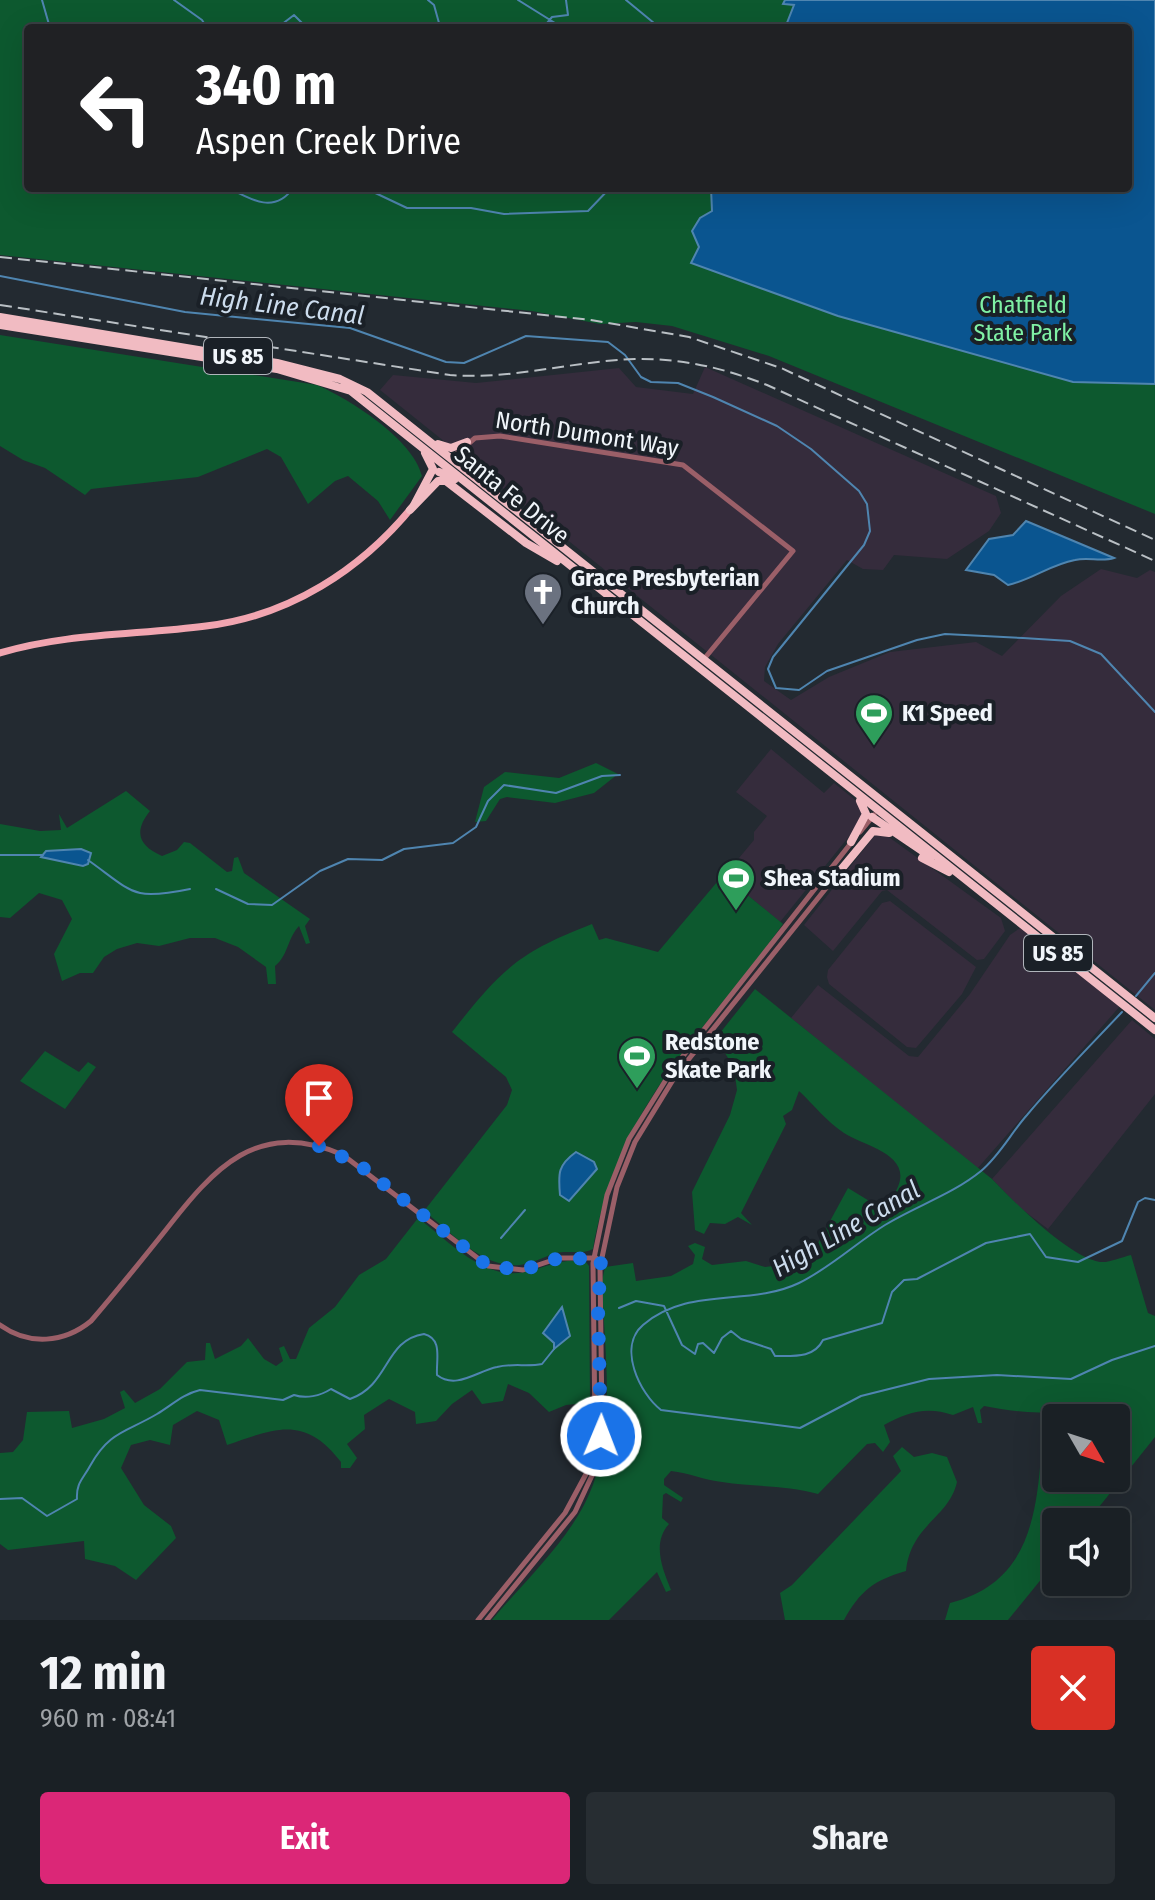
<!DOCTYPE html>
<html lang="en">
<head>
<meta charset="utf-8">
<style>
	:root { --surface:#1a2025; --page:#272d32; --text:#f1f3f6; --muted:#9fa3a7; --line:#383e42; --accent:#db2777 }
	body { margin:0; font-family:"Fira Sans Condensed",sans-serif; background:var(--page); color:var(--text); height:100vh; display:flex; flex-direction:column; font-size:30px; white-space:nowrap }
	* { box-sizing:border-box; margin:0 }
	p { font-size:26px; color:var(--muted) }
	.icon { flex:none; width:44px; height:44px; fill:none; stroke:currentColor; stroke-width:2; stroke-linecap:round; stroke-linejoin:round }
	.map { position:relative; height:1620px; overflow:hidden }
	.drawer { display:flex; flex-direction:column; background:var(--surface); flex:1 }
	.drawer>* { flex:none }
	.banner { position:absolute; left:24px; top:24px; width:1108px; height:168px; border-radius:8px; box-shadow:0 8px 32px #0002,0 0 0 2px var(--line); background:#202124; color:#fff; overflow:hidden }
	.needle { width:52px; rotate:129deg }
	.tools { position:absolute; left:1042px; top:1404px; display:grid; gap:16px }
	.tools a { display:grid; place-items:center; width:88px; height:88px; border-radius:8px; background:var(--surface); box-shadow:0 8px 32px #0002,0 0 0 2px var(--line); font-size:40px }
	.pin { position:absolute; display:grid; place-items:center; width:68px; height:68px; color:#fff; margin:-82px -34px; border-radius:50% 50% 50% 0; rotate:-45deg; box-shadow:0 0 8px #0007 }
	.pin .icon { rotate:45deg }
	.me { position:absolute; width:88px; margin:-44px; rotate:1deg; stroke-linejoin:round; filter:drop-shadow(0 0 6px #0008) }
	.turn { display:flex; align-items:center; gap:28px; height:168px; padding:0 40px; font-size:36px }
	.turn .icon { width:104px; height:104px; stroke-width:2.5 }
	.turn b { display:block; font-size:56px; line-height:68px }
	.round { display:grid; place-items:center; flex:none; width:84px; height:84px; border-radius:8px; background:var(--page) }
	.head { display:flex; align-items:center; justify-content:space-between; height:136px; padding:0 40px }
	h1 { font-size:48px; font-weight:700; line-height:60px }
	.action { display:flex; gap:16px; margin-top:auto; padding:16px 40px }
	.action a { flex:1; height:92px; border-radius:8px; background:var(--accent); color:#fff; font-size:32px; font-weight:700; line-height:92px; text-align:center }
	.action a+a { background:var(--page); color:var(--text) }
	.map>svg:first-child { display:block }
	.commercial { fill:#352c3c }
	.green { fill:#0d592f; fill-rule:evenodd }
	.water { fill:#0a5590; stroke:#4f85b0; stroke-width:2 }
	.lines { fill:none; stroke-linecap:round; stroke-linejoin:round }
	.stream { stroke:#4f85b0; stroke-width:2 }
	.tertiary { stroke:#9b5f68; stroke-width:5 }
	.primary { stroke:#f1a5b0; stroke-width:7 }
	.trunk { stroke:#f1bbc2; stroke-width:8 }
	.rail { stroke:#b9bfc4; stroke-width:2; stroke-dasharray:12 6; stroke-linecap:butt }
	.route { stroke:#1a73e8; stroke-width:14; stroke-dasharray:0 25.2 }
	.labels { text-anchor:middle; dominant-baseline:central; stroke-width:8; stroke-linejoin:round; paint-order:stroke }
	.shield { fill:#1a2027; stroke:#b0b5bb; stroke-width:2 }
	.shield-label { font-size:22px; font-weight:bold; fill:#f0f5fa }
	.park-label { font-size:24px; fill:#7ff0a4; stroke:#1a2027 }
	.street-label { font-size:24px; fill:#f0f5fa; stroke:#1a2027 }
	.poi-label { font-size:24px; font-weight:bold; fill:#f0f5fa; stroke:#1a2027; text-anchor:start }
	.water-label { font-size:26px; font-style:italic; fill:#ccdced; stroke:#1a2027 }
</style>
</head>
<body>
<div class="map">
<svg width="1155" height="1620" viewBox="0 0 1155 1620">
	<rect width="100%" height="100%" fill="#232a31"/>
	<path class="commercial" d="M 705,367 L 996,496 L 1001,513 L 989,531 L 947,559 L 894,555 L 883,570 L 863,569 L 847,560 L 778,644 L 765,667 L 764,681 L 791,700 L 829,677 L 890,652 L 976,642 L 1002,656 L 1061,596 L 1101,569 L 1137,578 L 1150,570 L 1155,572 L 1155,1010 L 380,390 L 393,375 L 476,383 L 619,368 L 636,387 L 693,394 Z
		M 771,749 L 824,793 L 834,783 L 859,803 L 863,819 L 780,922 L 724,876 L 754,840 L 754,832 L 767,816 L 736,792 Z
		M 879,830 L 1001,918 L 1005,931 L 984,959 L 977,960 L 887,890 L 882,891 L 833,951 L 804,925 Z
		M 890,901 L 976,967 L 962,994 L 916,1048 L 907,1047 L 829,984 L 827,977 L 828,970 L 882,903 Z
		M 1020,928 L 1121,1005 L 977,1169 L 791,1018 L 818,985 L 909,1056 L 918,1057 L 970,994 L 1010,935 Z
		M 1132,1020 L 1155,1039 L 1155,1094 L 1048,1229 L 1019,1207 L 992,1179 Z"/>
	<path class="green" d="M 0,0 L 1155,0 L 1155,514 L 769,356 L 672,326 L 636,322 L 600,324 L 532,311 L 0,255 ZM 28,28 L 1128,28 L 1128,188 L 28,188 Z
		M 0,335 L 317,385 C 351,400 413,439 422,476 L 390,520 L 378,501 L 348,476 L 335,481 L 308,504 L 281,457 L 267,449 L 198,477 L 91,489 L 85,495 L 45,468 L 23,460 L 0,446 Z
		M 596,763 L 618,774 L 594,793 L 555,803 L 507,797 L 500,799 L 486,821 L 475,822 L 484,787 L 505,772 L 559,778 Z
		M 126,791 L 150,811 C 133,832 139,846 162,856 L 177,850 L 184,842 L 190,843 L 227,872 L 232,871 L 234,858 L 238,857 L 244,873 L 310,919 L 305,926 L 310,943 L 306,944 L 299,926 C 287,939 288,956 275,966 L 276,984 L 268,984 L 266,967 L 238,947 L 215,938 L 190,938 L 159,946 L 137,943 L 117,949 L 104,957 L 93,973 L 80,973 L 62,981 L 54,954 L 72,919 L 62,900 L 39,893 L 10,918 L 0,917 L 0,824 L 40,831 L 61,830 L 59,814 L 67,828 Z
		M 723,875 L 783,924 C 701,1039 620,1100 593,1249 C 583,1255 568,1250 556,1253 C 544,1257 533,1263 520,1265 C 483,1269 451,1232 424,1211 L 507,1105 L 512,1090 L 506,1077 L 452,1032 C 501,970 517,953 592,924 L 599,940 L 606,938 L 658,952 Z
		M 755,989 L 992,1179 C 1013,1201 1070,1258 1100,1262 C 1109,1263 1122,1257 1131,1255 L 1148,1313 L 1155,1316 L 1155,1437 L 1087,1522 L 1056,1522 L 1056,1561 L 1008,1620 L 945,1620 L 950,1603 C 1025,1584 1036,1523 1041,1455 L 1056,1456 L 1056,1478 L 1116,1478 L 1116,1418 L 1086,1418 L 1083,1413 C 1069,1407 1064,1410 1051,1412 C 1029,1414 1006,1410 984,1406 L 980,1410 L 982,1423 L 978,1423 L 973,1407 L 953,1415 C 927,1406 907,1412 884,1425 L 890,1442 L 883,1452 L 875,1443 L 867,1444 L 818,1494 C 786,1485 754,1487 722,1482 C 704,1480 689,1473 671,1471 L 664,1479 L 664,1485 L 683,1498 L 681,1502 L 666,1493 L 663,1495 L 662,1518 L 669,1524 C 652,1543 662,1568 671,1590 L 666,1592 L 657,1572 L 609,1620 L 492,1620 C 522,1584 562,1547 584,1505 C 619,1439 604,1354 602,1281 L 605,1267 L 633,1263 L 636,1281 L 671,1276 L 693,1264 L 695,1255 L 688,1246 L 695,1243 L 705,1247 L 702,1259 L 712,1265 L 746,1261 L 765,1267 L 796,1263 L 817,1245 L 848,1188 L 871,1202 C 881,1201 892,1199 897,1189 C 914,1154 863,1146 844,1133 C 827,1122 814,1105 799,1091 L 792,1110 L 783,1116 L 786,1124 L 741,1213 L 752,1225 L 738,1217 L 725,1224 L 710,1223 L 704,1234 L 695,1230 L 692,1192 L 730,1115 L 737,1090 L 734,1068 L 716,1038 Z
		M 45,1051 L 79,1072 L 88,1062 L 96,1067 L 65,1109 L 20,1081 Z
		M 418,1218 C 449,1241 484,1281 525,1272 C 547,1267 563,1257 586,1262 L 589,1266 L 590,1399 L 586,1403 L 566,1405 L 549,1412 L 529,1393 L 508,1384 L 503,1401 L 482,1404 L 472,1390 L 452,1404 L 436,1421 L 416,1424 L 415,1412 L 389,1399 L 364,1415 L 365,1429 L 347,1444 L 357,1458 L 350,1468 L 341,1468 L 341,1462 C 305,1415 276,1428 227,1445 L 219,1420 L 197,1411 L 173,1425 L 170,1445 L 150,1440 L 131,1445 L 121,1468 L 144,1505 L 171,1526 L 176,1538 L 136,1580 L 115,1566 L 85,1559 L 84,1541 L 8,1550 L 0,1544 L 0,1453 L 13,1452 L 23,1440 L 27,1412 L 69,1411 L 72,1428 L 104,1419 L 125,1408 L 120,1392 L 124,1390 L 135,1403 L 160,1389 L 187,1362 L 205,1360 L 206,1343 L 210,1343 L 215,1359 L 241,1346 L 248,1338 L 264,1359 L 276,1366 L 283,1361 L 279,1348 L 284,1346 L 290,1359 L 296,1359 L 309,1328 L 335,1307 L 359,1275 L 386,1259 Z
		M 902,1447 L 914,1457 L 932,1453 L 947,1457 L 957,1482 C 949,1518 911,1524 906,1571 C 874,1580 860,1591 844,1620 L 785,1620 L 780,1593 L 792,1585 L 901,1471 L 893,1456 Z"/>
	<path class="water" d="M 785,0 L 1155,0 L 1155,384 L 1073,382 L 838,316 L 691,263 L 699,247 L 692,231 L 700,218 L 712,211 L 711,188 L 1128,188 L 1128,28 L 785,28 L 794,5 L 783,4 Z
		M 1026,521 L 1114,558 C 1102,562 1088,557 1075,560 C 1049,565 1034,579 1008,585 L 994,575 L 966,570 L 989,539 L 1013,535 Z
		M 81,849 L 91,853 L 88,864 L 83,866 L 41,857 L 46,851 Z
		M 576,1152 L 594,1162 L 597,1169 L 569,1201 L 560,1195 C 558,1173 558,1165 576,1152 Z
		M 562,1307 L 570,1336 L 554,1349 L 554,1343 L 543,1333 Z"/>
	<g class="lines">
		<path class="stream" d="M 42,0 L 50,28
			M 174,0 L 202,20 L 207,28
			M 428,0 L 434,5 L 439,23 L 452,28
			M 518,0 L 563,28
			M 626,0 L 660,28
			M 277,28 L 294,15 L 307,28
			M 543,28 L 552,17 L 568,15 L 566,0
			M 229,188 C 251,200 275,214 293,188
			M 355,189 L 369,190 L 407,208 L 471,208 L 504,214 L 588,211 L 610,188
			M 0,276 L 185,312 L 350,328 L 446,362 L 464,363 L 526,336 L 608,342 L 625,355 L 641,377 L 651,382 L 678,383 L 713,397 L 777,426 L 811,449 L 859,491 L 867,504 L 870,531 L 864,545 L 773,657 L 768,669 L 776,688 L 799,690 L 827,671 L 917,640 L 945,634 L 1023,638 L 1070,641 L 1101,654 L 1155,712
			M 0,855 L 43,855
			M 88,860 C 134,893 132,901 190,889
			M 216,889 L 248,904 L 272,905 L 320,871 L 348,859 L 382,860 L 404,849 L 453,843 L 476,827 L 488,801 L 504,785 L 556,793 L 602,776 L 620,775
			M 1136,996 L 1155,973
			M 1122,1012 C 1090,1046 1057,1079 1027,1115 C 1011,1133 1000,1155 981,1171 C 953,1194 916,1206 885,1225 C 856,1243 830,1268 799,1283 C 749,1307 688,1286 643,1325 C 617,1347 640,1394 661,1410 L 800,1428 L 861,1396 L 929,1379 L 997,1375 L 1071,1379 L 1112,1360 L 1155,1346
			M 501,1238 L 525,1210
			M 619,1308 L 636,1301 L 664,1306 L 682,1345 L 695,1354 L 698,1344 L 703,1343 L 714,1353 L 722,1338 L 731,1331 L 741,1339 L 771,1349 L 775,1356 C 795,1356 814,1358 823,1340 L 882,1323 L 892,1292 L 904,1280 L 917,1279 L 986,1243 L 1030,1234 L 1046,1257 L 1078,1262 L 1122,1241 L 1138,1202 L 1145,1198 L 1155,1200
			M 0,1499 L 22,1498 L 47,1516 L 77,1499 C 76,1483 83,1479 90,1466 C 109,1431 127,1432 157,1414 C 172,1405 183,1394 200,1390 L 283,1400 L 294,1395 C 306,1399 320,1396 331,1389 L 350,1399 C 390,1385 384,1340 424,1334 C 443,1339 436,1359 437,1375 C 456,1390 477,1371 497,1367 C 512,1363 528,1367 542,1364 L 554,1349"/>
		<path class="tertiary" d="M 452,458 L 475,438 L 500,436 L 683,465 L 793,551 L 704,659
			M 860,832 L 874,815
			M 0,1325 C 29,1346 64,1343 91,1321 C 116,1292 141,1261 165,1231 C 214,1168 257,1118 343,1155 L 488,1266 L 523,1270 L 559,1258 L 596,1258
			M 478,1620 L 565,1513 L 586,1474 L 595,1428 L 593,1263 L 607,1195 L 629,1139 L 672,1070 L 851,843
			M 487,1620 L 575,1512 L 595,1469 L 602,1419 L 600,1267 L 617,1187 L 635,1142 L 676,1075 L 839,872"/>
		<path class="primary" d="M 0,653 C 66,633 138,635 206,626 C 289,616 361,570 413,506"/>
		<path class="trunk" d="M 0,317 L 277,363 L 340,379 L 367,392 L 1155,1018
			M 0,325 L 277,369 L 351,391 L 1155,1030
			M 438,444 L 451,448 L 467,442
			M 439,472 L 455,479
			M 414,505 L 433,469 L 425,453
			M 410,510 L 438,481 L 446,481 L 526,543 L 557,561
			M 872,817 L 931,857
			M 851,842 L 866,814 L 860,801
			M 922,858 L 949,872
			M 839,872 L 873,831 L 889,833"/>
		<path class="rail" d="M 0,257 L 591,320 L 689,337 L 781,368 L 1155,540
			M 0,305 L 450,375 C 512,380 573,361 635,359 C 681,358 724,368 767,385 L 1155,561"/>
	</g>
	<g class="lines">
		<path class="route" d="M 319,1146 L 358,1164 L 488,1266 L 523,1270 L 559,1258 L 601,1259 L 598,1308 L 601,1436"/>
	</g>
	<defs>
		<symbol id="church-pin" viewBox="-11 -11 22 30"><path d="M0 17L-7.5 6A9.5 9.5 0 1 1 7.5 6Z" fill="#6b7280" stroke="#1a2027"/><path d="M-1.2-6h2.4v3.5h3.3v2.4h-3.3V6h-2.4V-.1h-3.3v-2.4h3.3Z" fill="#fff"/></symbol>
		<symbol id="stadium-pin" viewBox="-11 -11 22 30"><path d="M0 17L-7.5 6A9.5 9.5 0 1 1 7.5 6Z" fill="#2e9e5b" stroke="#1a2027"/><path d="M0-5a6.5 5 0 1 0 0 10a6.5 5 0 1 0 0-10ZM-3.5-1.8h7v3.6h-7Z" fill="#fff"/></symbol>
	</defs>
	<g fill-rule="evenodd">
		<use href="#church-pin" x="521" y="570" width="44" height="60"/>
		<use href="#stadium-pin" x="852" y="691" width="44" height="60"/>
		<use href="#stadium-pin" x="714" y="856" width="44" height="60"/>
		<use href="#stadium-pin" x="615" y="1034" width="44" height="60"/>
	</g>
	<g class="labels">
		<g class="shield">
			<rect x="204" y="338" width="68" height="36" rx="6"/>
			<rect x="1024" y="935" width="68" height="36" rx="6"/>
		</g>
		<g class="shield-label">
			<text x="238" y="356">US 85</text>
			<text x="1058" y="953">US 85</text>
		</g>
		<g class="park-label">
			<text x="1023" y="305">Chatfield<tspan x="1023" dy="28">State Park</tspan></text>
		</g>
		<g class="street-label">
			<text transform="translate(587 434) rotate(9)">North Dumont Way</text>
			<text transform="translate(512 495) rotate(39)">Santa Fe Drive</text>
		</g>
		<g class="poi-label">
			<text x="571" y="578">Grace Presbyterian<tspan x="571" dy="28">Church</tspan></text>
			<text x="902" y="713">K1 Speed</text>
			<text x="764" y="878">Shea Stadium</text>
			<text x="665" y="1042">Redstone<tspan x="665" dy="28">Skate Park</tspan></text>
		</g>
		<g class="water-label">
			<text transform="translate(282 306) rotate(7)">High Line Canal</text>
			<text transform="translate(846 1229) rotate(-30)">High Line Canal</text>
		</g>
	</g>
</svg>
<div class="tools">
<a><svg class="needle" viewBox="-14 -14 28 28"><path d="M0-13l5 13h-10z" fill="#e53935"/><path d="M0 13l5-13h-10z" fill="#9fa3a7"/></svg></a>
<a><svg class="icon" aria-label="sound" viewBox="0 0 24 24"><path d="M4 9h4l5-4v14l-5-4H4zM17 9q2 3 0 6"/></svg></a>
</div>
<div class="pin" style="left:319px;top:1146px;background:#d93025"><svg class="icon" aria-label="arrive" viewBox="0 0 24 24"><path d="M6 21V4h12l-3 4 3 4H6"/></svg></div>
<svg class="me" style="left:601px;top:1436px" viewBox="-20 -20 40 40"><circle r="17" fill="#1a73e8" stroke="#fff" stroke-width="3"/><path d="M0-11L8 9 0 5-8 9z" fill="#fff"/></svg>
<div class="banner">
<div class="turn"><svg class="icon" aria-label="left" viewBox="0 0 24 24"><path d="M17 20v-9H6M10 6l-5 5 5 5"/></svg><div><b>340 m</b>Aspen Creek Drive</div></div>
</div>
</div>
<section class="drawer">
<div class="head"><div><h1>12 min</h1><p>960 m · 08:41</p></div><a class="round" style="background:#d93025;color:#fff"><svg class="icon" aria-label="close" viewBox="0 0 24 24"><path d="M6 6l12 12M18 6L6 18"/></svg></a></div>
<div class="action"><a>Exit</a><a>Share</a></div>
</section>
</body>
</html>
